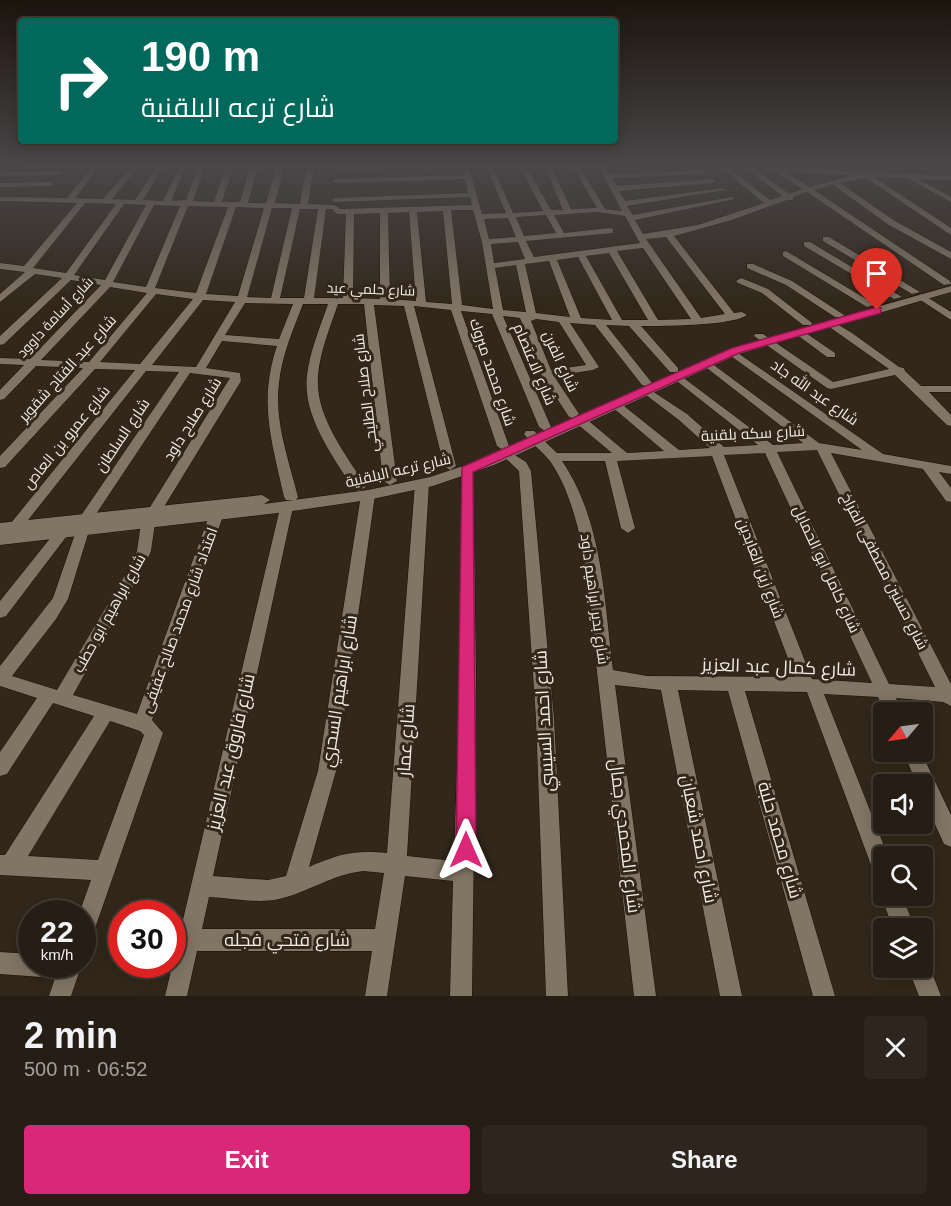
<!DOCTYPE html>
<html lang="en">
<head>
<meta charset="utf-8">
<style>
	:root { --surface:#261d14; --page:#2e261d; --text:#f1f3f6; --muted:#a4a2a0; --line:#423b34; --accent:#db2777 }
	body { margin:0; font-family:Helvetica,Cairo,sans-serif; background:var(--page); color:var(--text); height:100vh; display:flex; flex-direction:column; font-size:22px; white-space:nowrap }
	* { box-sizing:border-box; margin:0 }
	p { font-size:20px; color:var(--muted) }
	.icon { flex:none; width:33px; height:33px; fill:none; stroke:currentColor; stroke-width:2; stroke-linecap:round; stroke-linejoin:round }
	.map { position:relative; height:996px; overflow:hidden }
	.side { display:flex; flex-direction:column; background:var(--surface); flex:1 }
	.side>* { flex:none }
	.guide { position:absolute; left:18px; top:18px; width:600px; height:126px; border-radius:6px; box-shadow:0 3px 15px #0003,0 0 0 2px var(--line); background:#00695c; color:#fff; overflow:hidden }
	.needle { width:39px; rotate:241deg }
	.tools { position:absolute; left:873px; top:702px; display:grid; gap:12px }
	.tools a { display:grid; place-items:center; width:60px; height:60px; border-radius:6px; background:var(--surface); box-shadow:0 3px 15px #0003,0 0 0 2px var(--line); font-size:30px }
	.speed { position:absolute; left:18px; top:900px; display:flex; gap:12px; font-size:30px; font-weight:700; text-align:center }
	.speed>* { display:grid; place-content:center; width:78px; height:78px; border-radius:50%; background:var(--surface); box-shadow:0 3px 15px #0003,0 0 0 2px var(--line); line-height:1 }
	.speed small { font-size:15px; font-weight:400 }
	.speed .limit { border:9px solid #d22; background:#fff; color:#111 }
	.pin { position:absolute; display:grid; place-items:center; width:51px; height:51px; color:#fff; margin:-62px -26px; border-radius:50% 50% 50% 0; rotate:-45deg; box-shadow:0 0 6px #0007 }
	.pin .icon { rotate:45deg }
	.me { position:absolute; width:66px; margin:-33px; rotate:0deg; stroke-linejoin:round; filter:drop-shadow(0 0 4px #0008) }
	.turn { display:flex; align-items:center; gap:21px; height:126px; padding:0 24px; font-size:27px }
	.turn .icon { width:78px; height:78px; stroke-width:2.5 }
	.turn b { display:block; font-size:42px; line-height:51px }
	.round { display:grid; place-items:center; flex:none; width:63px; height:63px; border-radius:6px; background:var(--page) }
	.overview { display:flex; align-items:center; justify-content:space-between; height:102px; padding:0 24px }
	h1 { font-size:36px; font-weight:700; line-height:45px }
	.button { display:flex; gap:12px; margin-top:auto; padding:12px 24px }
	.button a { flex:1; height:69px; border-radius:6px; background:var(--accent); color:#fff; font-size:24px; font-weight:700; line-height:69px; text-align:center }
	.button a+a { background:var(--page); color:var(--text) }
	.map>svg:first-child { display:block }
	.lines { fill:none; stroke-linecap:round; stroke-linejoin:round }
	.minor-casing { stroke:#191004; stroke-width:1 }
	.tertiary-casing { stroke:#191004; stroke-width:1 }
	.minor { fill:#817565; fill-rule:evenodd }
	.tertiary { fill:#817565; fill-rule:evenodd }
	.route { fill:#db2777; stroke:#8e194d; stroke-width:1.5 }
	.labels { text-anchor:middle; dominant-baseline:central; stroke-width:6; stroke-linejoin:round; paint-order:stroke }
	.far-street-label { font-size:14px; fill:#f2ebe2; stroke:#32271a }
	.street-label { font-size:15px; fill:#f2ebe2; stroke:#32271a }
	.near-street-label { font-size:18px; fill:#f2ebe2; stroke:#32271a }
</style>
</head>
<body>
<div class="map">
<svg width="951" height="996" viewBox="0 0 951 996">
	<rect width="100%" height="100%" fill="#32271a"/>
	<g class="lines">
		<defs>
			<path id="minor" d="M 92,167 L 99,167 L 75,198 L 103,199 L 131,167 L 138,167 L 112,199 L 135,200 L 156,167 L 163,167 L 143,200 L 163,201 L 179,167 L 186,167 L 171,201 L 186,200 L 198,167 L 205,167 L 193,201 L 214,202 L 225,167 L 233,167 L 222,202 L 240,202 L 250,167 L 258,167 L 248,203 L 266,203 L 276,167 L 284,167 L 275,203 L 300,204 L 306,167 L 314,167 L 308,204 L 335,205 L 340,209 L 472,205 L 470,197 L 335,202 L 331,200 L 335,198 L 468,193 L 465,179 L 336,183 L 332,181 L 336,179 L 464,175 L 461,167 L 469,167 L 482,214 L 506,213 L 486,167 L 493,167 L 513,213 L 543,211 L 520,167 L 527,167 L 551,210 L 563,210 L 545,167 L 552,167 L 571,209 L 597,208 L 573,167 L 580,167 L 605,209 L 622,211 L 599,167 L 606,167 L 609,174 L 703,170 L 707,172 L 703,174 L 612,178 L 617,186 L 712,179 L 716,181 L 712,183 L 619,191 L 625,201 L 722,188 L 726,190 L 627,206 L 633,215 L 731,197 L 735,199 L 635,220 L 643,234 L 698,225 L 764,203 L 720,167 L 775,167 L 951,176 L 951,180 L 918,179 L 951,197 L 951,202 L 907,178 L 874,177 L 951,228 L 951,235 L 866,178 L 840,183 L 895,221 L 951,252 L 951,259 L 889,225 L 833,185 L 814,190 L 950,281 L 951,284 L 944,285 L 807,192 L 793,197 L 793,200 L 787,200 L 732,220 L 674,236 L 734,313 L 742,312 L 747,315 C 732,326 662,326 641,326 L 678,368 L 678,372 L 670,372 L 629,326 L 606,325 L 652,383 L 646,386 L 642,385 L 595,325 L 570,323 L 599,367 L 593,370 L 554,376 L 579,414 L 573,418 L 569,417 L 541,374 L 520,318 L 503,316 L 551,427 L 545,431 L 539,427 L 492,314 L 461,311 L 509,446 L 503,450 L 497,446 L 451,310 L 414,306 L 456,466 L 450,470 L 444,466 L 404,306 L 374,305 L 397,481 L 390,485 L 383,481 L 364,304 L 338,304 C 330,328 320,351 318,376 C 315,417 346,454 366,487 L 359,491 L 354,490 C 334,457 302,417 307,375 C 310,351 320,327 328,304 L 303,304 C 293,330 282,355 279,383 C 274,422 289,460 298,497 L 296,500 L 286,500 L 284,497 C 272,442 258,402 277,346 L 222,341 L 206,368 L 240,373 L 241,381 L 159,515 L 154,517 L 147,512 L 230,378 L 190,373 L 90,523 L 80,523 L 78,520 L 80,517 L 179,372 L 146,371 L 21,529 L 16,531 L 9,526 L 11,523 L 135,370 L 95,369 L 5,467 L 0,468 L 0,456 L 83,368 L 36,366 L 4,399 L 0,400 L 0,390 L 24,365 L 0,364 L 0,358 L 30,359 L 101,285 L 71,280 L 4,344 L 0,345 L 0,336 L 62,278 L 35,274 L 0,302 L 0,294 L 25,272 L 0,269 L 0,263 L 24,266 L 77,203 L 0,201 L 0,197 L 67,198 ZM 732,170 L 748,170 L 782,196 L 770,200 ZM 758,171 L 777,172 L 802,189 L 789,194 ZM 787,172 L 853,175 L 809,187 ZM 85,203 L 116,204 L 66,273 L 33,268 ZM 124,204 L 146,205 L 105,280 L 74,275 ZM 154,205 L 180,206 L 146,287 L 113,282 ZM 188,206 L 228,207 L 196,293 L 155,288 ZM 236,207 L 264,208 L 238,296 L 206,294 ZM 272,208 L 292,208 L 271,298 L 247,297 ZM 300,209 L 318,209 L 304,298 L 280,298 ZM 326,209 L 332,209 L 337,214 L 346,214 L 343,298 L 314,298 ZM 451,210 L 473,210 L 482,242 L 493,309 L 462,305 ZM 443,211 L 452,304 L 426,302 L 417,212 ZM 409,212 L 416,301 L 390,299 L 388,213 ZM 597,212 L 625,216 L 640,243 L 534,257 L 526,241 L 613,233 L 613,229 L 610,228 L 564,233 L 554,215 ZM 380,213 L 380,299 L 353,298 L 354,214 ZM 546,215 L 556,233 L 524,236 L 516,217 ZM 508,218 L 516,237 L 489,239 L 484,219 ZM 666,237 L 725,314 L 701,318 L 646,239 ZM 518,242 L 525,259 L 494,263 L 491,244 ZM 643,248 L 691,319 L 658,320 L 617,251 ZM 609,253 L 648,320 L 622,320 L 586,256 ZM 578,257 L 612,320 L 581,318 L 557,260 ZM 549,261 L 570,317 L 536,313 L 525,264 ZM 516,265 L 526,312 L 503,310 L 495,268 ZM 110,287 L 147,293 L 89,362 L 41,360 ZM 156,294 L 193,299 L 140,364 L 100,362 ZM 203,300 L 235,302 L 196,367 L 152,365 ZM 245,303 L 293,304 L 279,339 L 225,335 ZM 536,319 L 559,322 L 586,365 L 551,370 L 531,321 Z
				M 348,167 L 406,167 L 337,172 L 333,170 Z
				M 59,171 L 63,173 L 62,175 L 0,176 L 0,172 Z
				M 49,182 L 52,182 L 52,186 L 0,187 L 0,183 Z
				M 823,237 L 829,237 L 920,292 L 912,294 L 823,241 Z
				M 804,242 L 810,242 L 902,297 L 894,299 L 804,246 Z
				M 786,251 L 873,303 L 875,305 L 867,307 L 783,256 L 783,252 Z
				M 747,264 L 753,264 L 792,281 L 844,315 L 843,317 L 835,317 L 786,285 L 747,268 Z
				M 741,278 L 768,289 L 812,323 L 811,325 L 803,325 L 762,293 L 738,283 L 736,281 Z
				M 922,294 L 951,312 L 951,320 L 919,299 L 919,295 Z
				M 832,321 L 852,333 L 899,367 L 904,368 L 905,371 L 921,386 L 951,386 L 951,392 L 929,392 L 951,415 L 951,426 L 947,425 L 895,375 L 831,389 L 827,388 L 754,336 L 755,334 L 763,334 L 833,382 L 889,369 L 828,326 L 827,324 Z
				M 800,329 L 835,353 L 835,357 L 827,357 L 796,334 L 796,330 Z
				M 732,349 L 883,454 L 951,466 L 951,474 L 939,472 L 951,488 L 951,502 L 946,501 L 923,469 L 831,453 L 951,684 L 951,706 L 943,702 L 896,698 L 903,712 L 885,712 L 878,697 L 824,694 L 888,856 L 884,856 L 884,883 L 877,880 L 874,873 L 807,692 L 745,691 L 835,996 L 813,996 L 728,691 L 678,690 L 742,996 L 720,996 L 661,690 L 615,685 L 656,996 L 634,996 L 583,549 C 576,519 568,487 550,461 C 542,451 532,444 524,434 L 526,431 L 534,431 L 557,453 L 612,453 L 576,423 L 574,420 L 580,416 L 584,417 L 627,453 L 664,451 L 611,406 L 609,404 L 611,402 L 619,402 L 679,450 L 710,448 L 679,420 L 642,392 L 642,388 L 646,387 L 687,414 L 724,447 L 758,445 L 673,378 L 673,374 L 677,373 L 773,445 L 803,443 L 703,365 L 702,363 L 707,360 L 819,443 L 862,450 L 728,354 L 728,350 ZM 817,450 L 935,687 L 889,684 L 777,452 ZM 765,453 L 872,683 L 812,679 L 724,455 ZM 712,456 L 795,677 L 647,676 L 613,670 C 604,600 603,521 562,461 L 605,461 L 621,528 L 628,533 L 635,528 L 617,461 Z
				M 507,450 L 526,462 L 531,471 L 554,718 L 568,996 L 546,996 L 536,718 L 519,471 L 501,454 Z
				M 467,466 L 473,470 L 476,675 L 472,996 L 450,996 L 453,881 L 405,876 L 387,996 L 365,996 L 372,951 L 197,951 L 187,996 L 165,996 L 281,504 L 291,504 L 293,507 L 213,876 L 268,880 L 286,876 L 318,771 L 361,495 L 368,491 L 375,495 L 336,771 L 309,867 C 340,854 352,850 387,853 L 415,483 L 422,479 L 429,483 L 407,856 L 454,861 L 460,675 L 461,470 ZM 363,871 L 384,873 L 375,929 L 202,929 L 209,897 C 231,898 257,904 279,899 C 309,892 331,875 363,871 Z
				M 216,511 L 223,516 L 152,720 L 163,733 L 93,934 L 90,942 L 82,945 L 82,914 L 79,914 L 91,880 L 0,875 L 0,855 L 5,855 L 94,716 L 53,703 L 7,774 L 0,776 L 0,752 L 37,698 L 0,686 L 0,666 L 53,598 L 77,528 L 87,528 L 89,531 L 68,599 L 56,619 L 12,676 L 57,690 L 131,565 L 137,551 L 141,523 L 143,520 L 153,520 L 155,523 L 151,551 L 145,565 L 73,695 L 137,714 L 209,516 ZM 110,721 L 140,731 L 144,735 L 98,860 L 28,856 Z
				M 61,529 L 68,534 L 66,537 L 6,616 L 0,618 L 0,601 L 56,531 Z
				M 903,752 L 921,752 L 951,815 L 951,847 L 944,844 L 922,796 L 922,784 L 917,784 Z
				M 884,891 L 884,896 L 902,896 L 915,928 L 893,928 L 881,896 Z
				M 0,952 L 32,954 L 32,964 L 82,964 L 71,996 L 49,996 L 55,978 L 0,974 Z
				M 922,958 L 927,960 L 941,996 L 919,996 L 908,968 L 922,968 Z"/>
			<path id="tertiary" d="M 951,286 L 951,292 L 739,354 L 494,465 L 433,486 L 368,500 L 286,512 L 0,545 L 0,533 L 81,525 L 0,533 L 0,523 L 262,495 L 270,500 L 264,504 L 368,490 L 430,477 L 484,459 L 731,348 Z"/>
		</defs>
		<use href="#minor" class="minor-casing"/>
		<use href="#tertiary" class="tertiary-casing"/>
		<use href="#minor" class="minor"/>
		<use href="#tertiary" class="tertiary"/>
	</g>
	<linearGradient id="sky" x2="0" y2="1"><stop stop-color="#1c150e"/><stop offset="0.54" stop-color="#494749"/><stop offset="1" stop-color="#494749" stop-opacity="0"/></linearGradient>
	<rect width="951" height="307" fill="url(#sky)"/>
	<path class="route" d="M 877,307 L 881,308 L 881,313 L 739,353 L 473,472 L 476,850 L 473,858 L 466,860 L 459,858 L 456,850 L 462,467 L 732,348 Z"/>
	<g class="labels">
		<g class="far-street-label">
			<text transform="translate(371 289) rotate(2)">شارع حلمي عيد</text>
			<text transform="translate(55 317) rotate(-47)">شارع أسامة داوود</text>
		</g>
		<g class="street-label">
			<text transform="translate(561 361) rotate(65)">شارع الفرن</text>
			<text transform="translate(535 364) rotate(67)">شارع الاعتصام</text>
			<text transform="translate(67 368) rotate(-48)">شارع عبد الفتاح شقوير</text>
			<text transform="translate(493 372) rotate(71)">شارع محمد مبروك</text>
			<text transform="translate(815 392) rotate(35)">شارع عبد الله جاد</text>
			<text transform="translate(365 393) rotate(-97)">شارع صلاح الطليحي</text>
			<text transform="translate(192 419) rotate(-58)">شارع صلاح داود</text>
			<text transform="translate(753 433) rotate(-3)">شارع سكه بلقنية</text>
			<text transform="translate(122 435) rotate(-56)">شارع السلطان</text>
			<text transform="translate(66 437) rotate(-51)">شارع عمرو بن العاص</text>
			<text transform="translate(398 470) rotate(-13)">شارع ترعه البلقنية</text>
			<text transform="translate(761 568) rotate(69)">شارع زين العابدين</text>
			<text transform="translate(827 569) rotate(65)">شارع كامل ابو الحمايل</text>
			<text transform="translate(885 571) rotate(63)">شارع حسنين مصطفى الفراخ</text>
			<text transform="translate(595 599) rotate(82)">شارع بدير ابراهيم داود</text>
			<text transform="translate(109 613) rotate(-61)">شارع ابراهيم ابو حطب</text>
			<text transform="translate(179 620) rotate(-70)">امتداد شارع محمد صالح عفيفى</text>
		</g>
		<g class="near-street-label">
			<text transform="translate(779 667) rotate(2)">شارع كمال عبد العزيز</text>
			<text transform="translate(339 691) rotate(-81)">شارع ابراهيم السحري</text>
			<text transform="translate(544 721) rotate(-93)">شارع احمد السيسي</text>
			<text transform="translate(406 740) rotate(-86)">شارع عمار</text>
			<text transform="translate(231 752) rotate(-77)">شارع فاروق عبد العزيز</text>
			<text transform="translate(625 836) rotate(83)">شارع المحمدي جمال</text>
			<text transform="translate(699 839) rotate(79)">شارع احمد شعبان</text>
			<text transform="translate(780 840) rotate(74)">شارع محمد حلبة</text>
			<text x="287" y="940">شارع فتحي فجله</text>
		</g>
	</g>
</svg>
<div class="tools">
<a><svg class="needle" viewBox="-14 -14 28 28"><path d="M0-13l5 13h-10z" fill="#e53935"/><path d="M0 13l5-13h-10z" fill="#a4a2a0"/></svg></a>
<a><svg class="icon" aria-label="sound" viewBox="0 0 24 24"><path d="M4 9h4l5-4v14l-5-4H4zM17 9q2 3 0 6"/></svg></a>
<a><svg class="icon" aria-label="search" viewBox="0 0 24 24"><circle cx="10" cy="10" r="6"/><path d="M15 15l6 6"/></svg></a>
<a><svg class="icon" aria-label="layers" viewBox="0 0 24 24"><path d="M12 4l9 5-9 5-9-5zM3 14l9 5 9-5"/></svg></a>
</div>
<div class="speed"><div>22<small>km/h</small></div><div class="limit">30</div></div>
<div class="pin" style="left:877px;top:310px;background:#d93025"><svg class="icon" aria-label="arrive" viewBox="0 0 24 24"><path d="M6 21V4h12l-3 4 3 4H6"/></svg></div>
<svg class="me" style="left:466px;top:850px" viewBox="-20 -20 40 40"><path d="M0-17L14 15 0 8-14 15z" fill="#db2777" stroke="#fff" stroke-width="4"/></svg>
<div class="guide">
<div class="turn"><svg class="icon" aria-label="right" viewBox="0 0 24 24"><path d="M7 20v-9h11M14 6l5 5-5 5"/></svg><div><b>190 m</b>شارع ترعه البلقنية</div></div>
</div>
</div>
<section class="side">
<div class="overview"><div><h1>2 min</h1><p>500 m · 06:52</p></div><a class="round"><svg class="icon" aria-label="close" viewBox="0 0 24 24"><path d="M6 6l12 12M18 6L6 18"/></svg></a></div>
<div class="button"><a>Exit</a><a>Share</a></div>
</section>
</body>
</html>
